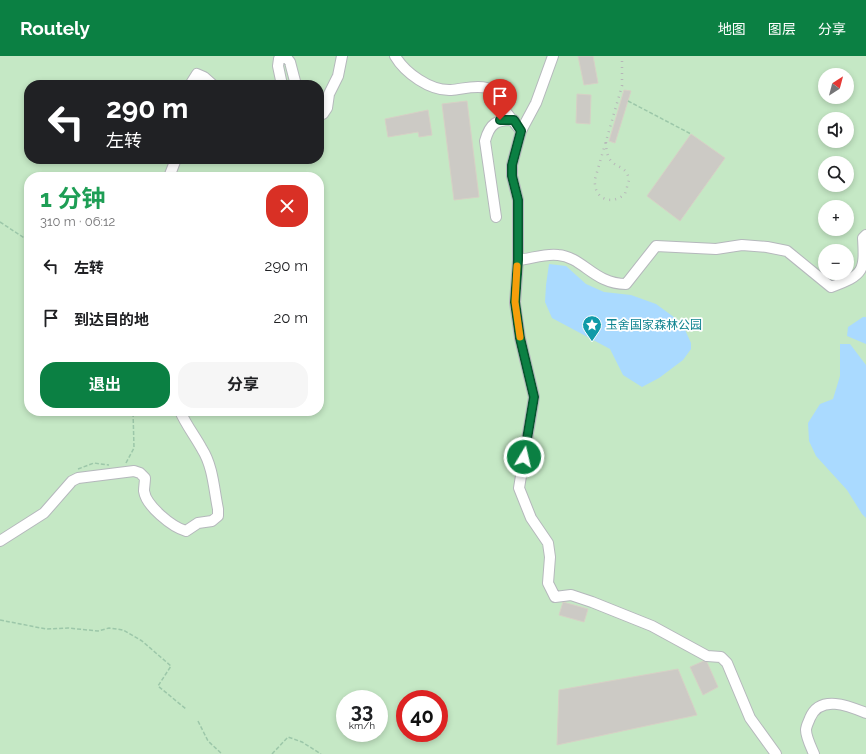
<!DOCTYPE html>
<html lang="zh">
<head>
<meta charset="utf-8">
<style>
	:root { --surface:#fff; --page:#f6f6f6; --text:#202124; --muted:#757577; --accent:#0b8043 }
	body { margin:0; font-family:Raleway,"Noto Sans SC",sans-serif; background:var(--page); color:var(--text); height:100vh; display:flex; flex-direction:column; font-size:15px; white-space:nowrap }
	* { box-sizing:border-box; margin:0 }
	p { font-size:13px; color:var(--muted) }
	.icon { flex:none; width:22px; height:22px; fill:none; stroke:currentColor; stroke-width:2; stroke-linecap:round; stroke-linejoin:round }
	.map { position:relative; flex:1; overflow:hidden }
	.drawer { position:absolute; left:24px; top:116px; width:300px; height:244px; display:flex; flex-direction:column; background:var(--surface); border-radius:16px; box-shadow:0 2px 6px #0003 }
	.drawer>* { flex:none }
	.hud { position:absolute; left:24px; top:24px; width:300px; height:84px; border-radius:16px; box-shadow:0 2px 6px #0003; background:#202124; color:#fff; overflow:hidden }
	.needle { width:26px; rotate:36deg }
	.tools { position:absolute; left:818px; top:12px; display:grid; gap:8px }
	.tools a { display:grid; place-items:center; width:36px; height:36px; border-radius:50%; background:var(--surface); box-shadow:0 2px 6px #0003; font-size:20px }
	.speed { position:absolute; left:336px; top:634px; display:flex; gap:8px; font-size:20px; font-weight:700; text-align:center }
	.speed>* { display:grid; place-content:center; width:52px; height:52px; border-radius:50%; background:var(--surface); box-shadow:0 2px 6px #0003; line-height:1 }
	.speed small { font-size:10px; font-weight:400 }
	.speed .limit { border:6px solid #d22; background:#fff; color:#111 }
	.pin { position:absolute; display:grid; place-items:center; width:34px; height:34px; color:#fff; margin:-41px -17px; border-radius:50% 50% 50% 0; rotate:-45deg; box-shadow:0 0 4px #0007 }
	.pin .icon { rotate:45deg }
	.me { position:absolute; width:44px; margin:-22px; rotate:9deg; stroke-linejoin:round; filter:drop-shadow(0 0 3px #0008) }
	.turn { display:flex; align-items:center; gap:14px; height:84px; padding:0 16px; font-size:18px }
	.turn .icon { width:52px; height:52px; stroke-width:2.5 }
	.turn b { display:block; font-size:28px; line-height:34px }
	.round { display:grid; place-items:center; flex:none; width:42px; height:42px; border-radius:16px; background:var(--page) }
	.headline { display:flex; align-items:center; justify-content:space-between; height:68px; padding:0 16px }
	h1 { font-size:24px; font-weight:700; line-height:30px; color:#1e9e55 }
	.button { display:flex; gap:8px; margin-top:auto; padding:8px 16px }
	.button a { flex:1; height:46px; border-radius:16px; background:var(--accent); color:#fff; font-size:16px; font-weight:700; line-height:46px; text-align:center }
	.button a+a { background:var(--page); color:var(--text) }
	ul { padding:0; list-style:none }
	li { display:flex; align-items:center; gap:12px; height:52px; padding:0 16px }
	li div { flex:1 }
	li b { display:block; font-size:15px }
	li em { font-style:normal }
	header { display:flex; align-items:center; gap:24px; box-sizing:border-box; height:56px; padding:0 20px; background:var(--accent); color:#fff }
	header strong { font-size:19px }
	nav { display:flex; gap:22px; margin-inline-start:auto; font-size:14px }
	.map>svg:first-child { display:block }
	.green { fill:#c5e8c5; fill-rule:evenodd }
	.water { fill:#aadaff }
	.building { fill:#cccac5; stroke:#d6d1c6 }
	.lines { fill:none; stroke-linecap:round; stroke-linejoin:round }
	.minor-casing { stroke:#b5b8bc; stroke-width:12 }
	.path { stroke:#9cc7a9; stroke-width:1.5; stroke-dasharray:4 2; stroke-linecap:butt }
	.minor { stroke:#fff; stroke-width:10 }
	.rail { stroke:#b6b7b8; stroke-width:2.5; stroke-dasharray:1 5; stroke-linecap:butt }
	.route-casing { stroke:#07532c; stroke-width:10 }
	.route { stroke:#0b8043; stroke-width:7 }
	.slow { stroke:#f59e0b; stroke-width:7 }
	.labels { text-anchor:middle; dominant-baseline:central; stroke-width:3.5; stroke-linejoin:round; paint-order:stroke }
	.culture-label { font-size:12px; fill:#0d838f; stroke:#fff; text-anchor:start }
</style>
</head>
<body>
<header>
<strong>Routely</strong>
<nav><a>地图</a><a>图层</a><a>分享</a></nav>
</header>
<div class="map">
<svg width="866" height="698" viewBox="0 0 866 698">
	<rect width="100%" height="100%" fill="#f1efe8"/>
	<path class="green" d="M 0,0 L 866,0 L 866,698 L 0,698 ZM 825,19 L 847,19 L 847,41 L 825,41 ZM 29,29 L 319,29 L 319,103 L 29,103 ZM 825,63 L 847,63 L 847,85 L 825,85 ZM 825,107 L 847,107 L 847,129 L 825,129 ZM 29,121 L 319,121 L 319,355 L 29,355 ZM 825,151 L 847,151 L 847,173 L 825,173 ZM 825,195 L 847,195 L 847,217 L 825,217 ZM 345,643 L 379,643 L 379,677 L 345,677 ZM 405,643 L 439,643 L 439,677 L 405,677 Z"/>
	<path class="water" d="M 549,208 L 566,210 L 586,228 L 604,236 L 631,239 L 656,248 L 682,267 L 691,287 L 691,293 L 683,304 L 659,322 L 642,331 L 623,319 L 610,293 L 552,262 L 545,246 L 546,229 Z
		M 863,261 L 866,261 L 866,288 L 847,280 L 848,271 Z
		M 840,288 L 850,288 L 866,309 L 866,462 L 862,458 L 847,434 L 816,400 L 809,385 L 808,367 L 820,348 L 833,343 L 840,320 Z"/>
	<path class="building" d="M 578,0 L 593,0 L 598,27 L 584,29 Z
		M 624,34 L 631,35 L 615,87 L 609,85 Z
		M 577,38 L 591,39 L 590,68 L 576,67 Z
		M 467,45 L 479,141 L 454,144 L 442,48 Z
		M 428,54 L 432,79 L 419,81 L 418,76 L 388,81 L 385,63 Z
		M 691,78 L 725,102 L 680,165 L 647,140 Z
		M 563,546 L 588,553 L 584,566 L 559,559 Z
		M 706,604 L 718,631 L 703,639 L 690,611 Z
		M 678,613 L 697,659 L 557,689 L 559,634 Z"/>
	<g class="lines">
		<defs>
			<path id="minor" d="M 395,0 C 405,17 430,35 451,34 C 463,33 475,29 487,32 L 521,75
				M 553,0 L 536,47 L 521,75 L 512,109 L 512,120 L 518,144 L 518,204 L 515,247 L 520,282 L 534,341 L 519,432 L 531,462 L 548,487 L 550,501 L 548,527 L 555,541 L 571,539 L 592,546 L 652,570 L 707,600 L 721,601 L 727,607 L 750,662 L 776,698
				M 190,29 L 197,18 L 204,21 L 213,29
				M 282,29 L 278,10 L 279,3 L 286,1 L 290,6 L 296,29
				M 319,59 L 323,58 L 327,52 L 329,38 L 338,20 L 342,0
				M 169,121 L 176,103
				M 496,161 L 485,85 C 490,67 496,64 514,64
				M 518,204 C 530,203 546,197 558,199 C 583,201 594,228 626,228 L 656,190 L 716,193 L 742,189 L 767,191 L 787,195 L 831,231 C 864,219 865,215 863,182 L 866,179
				M 0,485 L 44,457 L 72,425 L 78,422 L 134,415 L 140,417 L 145,422 C 145,426 144,431 144,435 C 146,450 172,471 186,475 L 198,467 L 212,465 L 218,460 L 218,453 C 214,434 213,410 202,393 C 195,380 186,369 180,355
				M 814,698 C 811,691 806,681 806,674 C 806,670 809,665 810,662 C 820,638 849,650 866,657"/>
		</defs>
		<use href="#minor" class="minor-casing"/>
		<path class="path" d="M 628,45 L 691,78
			M 0,166 L 29,185
			M 126,407 L 134,392 L 133,355
			M 78,413 L 94,407 L 109,409
			M 0,564 L 46,573 L 68,572 L 98,575 L 109,572 L 123,574 L 142,585 L 171,610 L 158,630 L 186,653
			M 198,665 L 208,685 L 222,698
			M 272,698 L 288,681 L 302,686 L 321,698"/>
		<use href="#minor" class="minor"/>
		<path class="rail" d="M 606,86 C 606,117 626,104 629,124 L 625,138 C 611,150 593,143 595,123 L 622,30 L 622,0"/>
	</g>
	<g class="lines">
		<defs>
			<path id="route" d="M 500,64 L 514,64 L 521,75 L 512,109 L 512,120 L 518,144 L 518,204 L 515,246 L 520,282 L 534,341 L 524,401"/>
		</defs>
		<use href="#route" class="route-casing"/>
		<use href="#route" class="route"/>
		<path class="slow" d="M 517,210 L 515,246 L 520,281"/>
	</g>
	<defs>
		<symbol id="sight-pin" viewBox="-11 -11 22 30"><path d="M0 17L-7.5 6A9.5 9.5 0 1 1 7.5 6Z" fill="#0f9aa8" stroke="#fff"/><path d="M0-6L1.8-2.2L6-1.7L2.9 1.2L3.7 5.4L0 3.3L-3.7 5.4L-2.9 1.2L-6-1.7L-1.8-2.2Z" fill="#fff"/></symbol>
	</defs>
	<g fill-rule="evenodd">
		<use href="#sight-pin" x="581" y="258" width="22" height="30"/>
	</g>
	<g class="labels">
		<g class="culture-label">
			<text x="606" y="269">玉舍国家森林公园</text>
		</g>
	</g>
</svg>
<div class="tools">
<a><svg class="needle" viewBox="-14 -14 28 28"><path d="M0-13l5 13h-10z" fill="#e53935"/><path d="M0 13l5-13h-10z" fill="#757577"/></svg></a>
<a><svg class="icon" aria-label="sound" viewBox="0 0 24 24"><path d="M4 9h4l5-4v14l-5-4H4zM17 9q2 3 0 6"/></svg></a>
<a><svg class="icon" aria-label="search" viewBox="0 0 24 24"><circle cx="10" cy="10" r="6"/><path d="M15 15l6 6"/></svg></a>
<a>+</a>
<a>−</a>
</div>
<div class="speed"><div>33<small>km/h</small></div><div class="limit">40</div></div>
<div class="pin" style="left:500px;top:64px;background:#d93025"><svg class="icon" aria-label="arrive" viewBox="0 0 24 24"><path d="M6 21V4h12l-3 4 3 4H6"/></svg></div>
<svg class="me" style="left:524px;top:401px" viewBox="-20 -20 40 40"><circle r="17" fill="#0b8043" stroke="#fff" stroke-width="3"/><path d="M0-11L8 9 0 5-8 9z" fill="#fff"/></svg>
<div class="hud">
<div class="turn"><svg class="icon" aria-label="left" viewBox="0 0 24 24"><path d="M17 20v-9H6M10 6l-5 5 5 5"/></svg><div><b>290 m</b>左转</div></div>
</div>
<section class="drawer">
<div class="headline"><div><h1>1 分钟</h1><p>310 m · 06:12</p></div><a class="round" style="background:#d93025;color:#fff"><svg class="icon" aria-label="close" viewBox="0 0 24 24"><path d="M6 6l12 12M18 6L6 18"/></svg></a></div>
<ul>
<li><svg class="icon" aria-label="left" viewBox="0 0 24 24"><path d="M17 20v-9H6M10 6l-5 5 5 5"/></svg><div><b>左转</b></div><em>290 m</em></li>
<li><svg class="icon" aria-label="arrive" viewBox="0 0 24 24"><path d="M6 21V4h12l-3 4 3 4H6"/></svg><div><b>到达目的地</b></div><em>20 m</em></li>
</ul>
<div class="button"><a>退出</a><a>分享</a></div>
</section>
</div>
</body>
</html>
